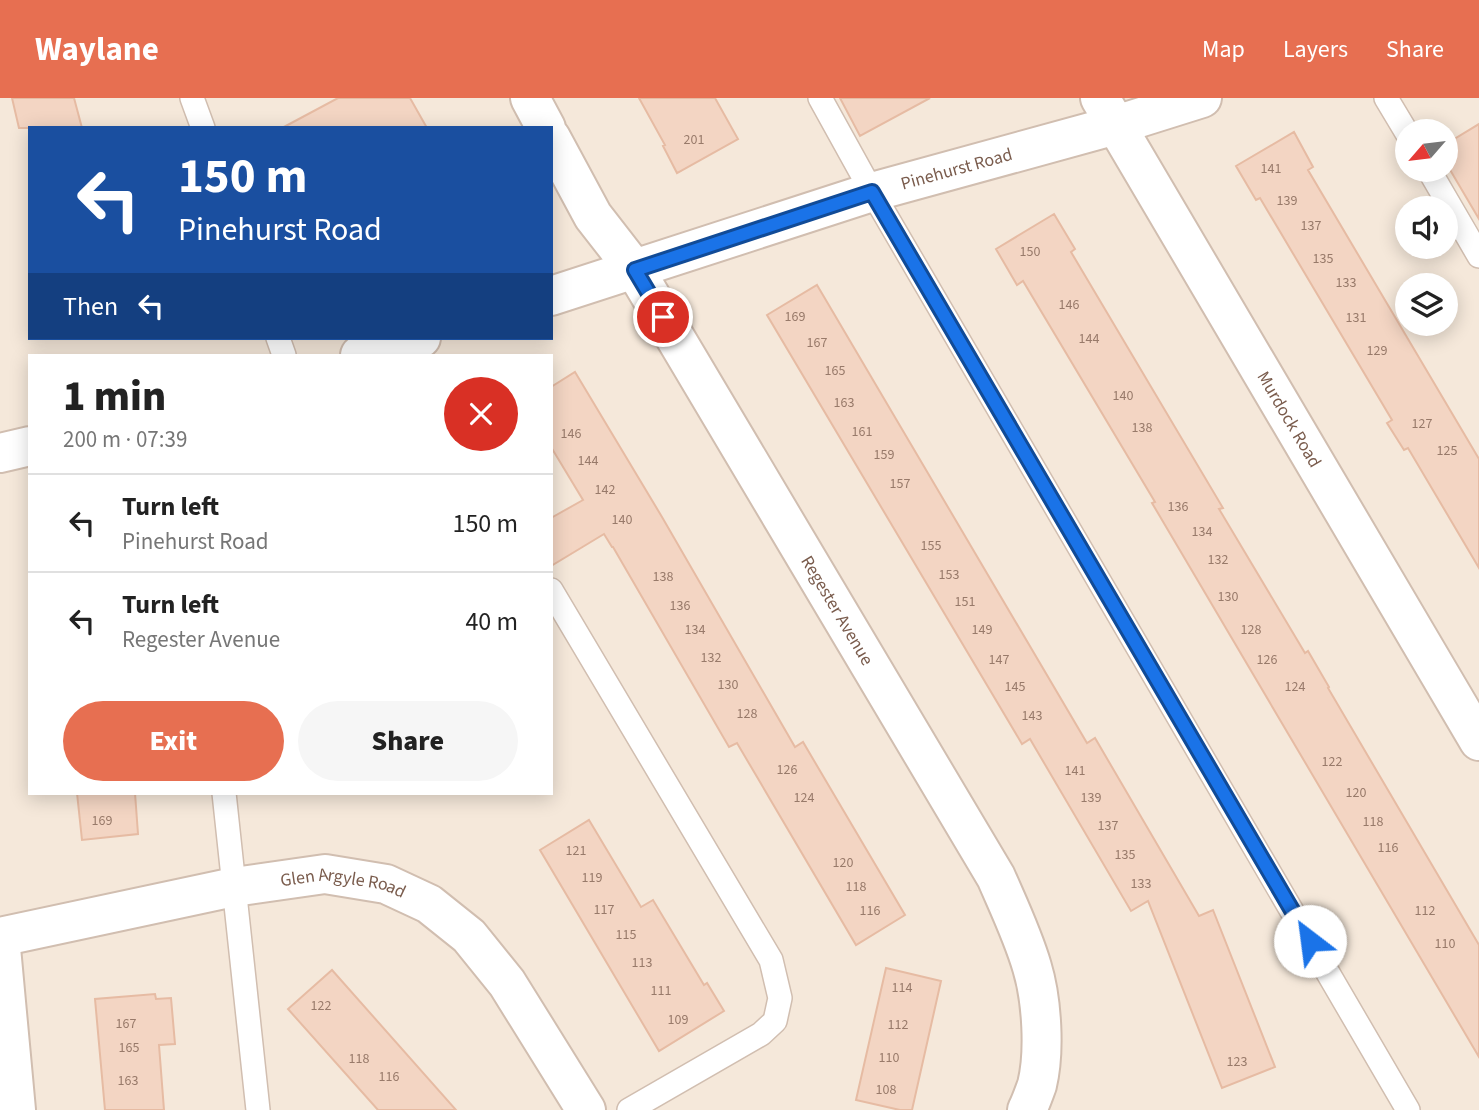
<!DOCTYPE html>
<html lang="en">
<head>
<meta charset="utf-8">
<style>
	:root { --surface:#fff; --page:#f6f6f6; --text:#222; --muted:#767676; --line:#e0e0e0; --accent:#e76f51 }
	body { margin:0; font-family:"Source Sans 3",sans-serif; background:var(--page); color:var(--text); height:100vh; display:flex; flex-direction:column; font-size:26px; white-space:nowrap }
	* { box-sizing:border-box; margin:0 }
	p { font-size:23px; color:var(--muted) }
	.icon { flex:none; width:38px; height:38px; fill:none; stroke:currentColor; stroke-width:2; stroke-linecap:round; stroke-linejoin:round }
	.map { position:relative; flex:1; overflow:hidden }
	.details { position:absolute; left:28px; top:256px; width:525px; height:441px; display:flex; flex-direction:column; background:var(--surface); border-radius:0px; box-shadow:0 4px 18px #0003 }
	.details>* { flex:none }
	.banner { position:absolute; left:28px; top:28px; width:525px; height:214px; border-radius:0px; box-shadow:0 4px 18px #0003; background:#1a4fa0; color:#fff; overflow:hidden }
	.needle { width:46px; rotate:242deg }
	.fabs { position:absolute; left:1395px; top:21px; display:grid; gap:14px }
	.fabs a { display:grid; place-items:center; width:63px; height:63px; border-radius:50%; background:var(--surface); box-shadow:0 4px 18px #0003; font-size:35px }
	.pin { position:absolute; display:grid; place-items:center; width:60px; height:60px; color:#fff; margin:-30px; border:4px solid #fff; border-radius:50%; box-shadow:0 2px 7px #0007 }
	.me { position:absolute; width:77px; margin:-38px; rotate:330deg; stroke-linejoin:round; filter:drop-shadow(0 0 5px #0008) }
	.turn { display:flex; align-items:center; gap:24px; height:147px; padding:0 35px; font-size:32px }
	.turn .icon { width:91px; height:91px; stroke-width:2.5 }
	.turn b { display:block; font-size:49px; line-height:60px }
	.then { display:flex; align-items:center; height:66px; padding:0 35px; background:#0003; gap:14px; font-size:26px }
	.round { display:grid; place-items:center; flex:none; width:74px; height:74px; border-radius:37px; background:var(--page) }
	.head { display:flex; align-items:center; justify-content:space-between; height:119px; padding:0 35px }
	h1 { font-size:42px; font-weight:800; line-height:52px }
	.action { display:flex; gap:14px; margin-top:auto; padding:14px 35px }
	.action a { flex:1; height:80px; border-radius:42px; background:var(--accent); color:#fff; font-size:28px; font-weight:800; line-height:80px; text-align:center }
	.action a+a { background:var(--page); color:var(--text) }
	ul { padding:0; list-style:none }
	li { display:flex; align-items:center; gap:21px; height:98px; padding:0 35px; border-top:2px solid var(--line) }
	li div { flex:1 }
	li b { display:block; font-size:26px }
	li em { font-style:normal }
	header { display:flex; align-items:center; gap:42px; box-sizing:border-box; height:98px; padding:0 35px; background:var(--accent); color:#fff }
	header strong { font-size:33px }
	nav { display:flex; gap:38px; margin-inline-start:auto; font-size:24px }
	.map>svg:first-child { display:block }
	.residential { fill:#f5e8da; fill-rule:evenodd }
	.building { fill:#f3d5c3; stroke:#e6bba3; stroke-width:2 }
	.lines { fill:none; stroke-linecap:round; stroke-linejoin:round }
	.service-casing { stroke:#d1beb0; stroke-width:26 }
	.minor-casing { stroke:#d1beb0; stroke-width:42 }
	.service { stroke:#fff; stroke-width:23 }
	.minor { stroke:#fff; stroke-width:38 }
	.route-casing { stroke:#114b97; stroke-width:18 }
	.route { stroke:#1a73e8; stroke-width:12 }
	.labels { text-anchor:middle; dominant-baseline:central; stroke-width:6; stroke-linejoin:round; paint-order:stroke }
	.number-label { font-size:14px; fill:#987a6a }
	.street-label { font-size:18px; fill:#7a5c4d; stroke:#fffaf3 }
</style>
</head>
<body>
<header>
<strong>Waylane</strong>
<nav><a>Map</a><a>Layers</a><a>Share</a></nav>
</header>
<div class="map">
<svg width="1479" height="1012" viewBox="0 0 1479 1012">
	<rect width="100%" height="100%" fill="#fdf6ec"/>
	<path class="residential" d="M 0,0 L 1479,0 L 1479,1012 L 0,1012 ZM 30,30 L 551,30 L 551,240 L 30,240 ZM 1407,33 L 1446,33 L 1446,72 L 1407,72 ZM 1407,110 L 1446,110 L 1446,149 L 1407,149 ZM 1407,187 L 1446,187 L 1446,226 L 1407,226 ZM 30,257 L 551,257 L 551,695 L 30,695 Z"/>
	<path class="building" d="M 12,0 L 74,0 L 82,30 L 19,30 Z
		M 338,0 L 410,0 L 427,30 L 282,30 Z
		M 639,0 L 715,0 L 738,41 L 677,75 L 663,48 L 665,47 Z
		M 840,0 L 930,0 L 860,38 Z
		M 1479,26 L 1479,121 L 1446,65 L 1446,46 Z
		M 1294,34 L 1313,69 L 1308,72 L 1479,361 L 1479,470 L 1408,350 L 1404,352 L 1387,325 L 1392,322 L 1260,100 L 1256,102 L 1236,68 Z
		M 1054,116 L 1075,151 L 1071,154 L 1223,410 L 1219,411 L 1305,555 L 1308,553 L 1329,589 L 1328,590 L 1479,847 L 1479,959 L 1152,405 L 1155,404 L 1023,183 L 1017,187 L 996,151 Z
		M 817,187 L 1087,645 L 1095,640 L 1199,818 L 1213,812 L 1275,969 L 1222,990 L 1148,803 L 1131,813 L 1030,641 L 1022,646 L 767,217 Z
		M 575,274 L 662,419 L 795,649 L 803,644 L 905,817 L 856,847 L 737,645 L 729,649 L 613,449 L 612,449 L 604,436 L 551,468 L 551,420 L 583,402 L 551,349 L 551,289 Z
		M 77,695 L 135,695 L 138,736 L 82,742 Z
		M 589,722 L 641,809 L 653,802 L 704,887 L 707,885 L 724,913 L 659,953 L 540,752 Z
		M 886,870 L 941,883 L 912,1012 L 900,1012 L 856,1002 Z
		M 332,872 L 456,1012 L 378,1012 L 288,911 Z
		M 155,896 L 156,901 L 171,900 L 175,946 L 159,947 L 164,1012 L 105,1012 L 95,901 Z"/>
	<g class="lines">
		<defs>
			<path id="service" d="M 192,0 L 203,30
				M 820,0 L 872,94 L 1408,1012
				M 1386,0 L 1407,35
				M 1429,72 L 1479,158
				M 278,240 L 284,257
				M 551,492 L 771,862 L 780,900 L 775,923 L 761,936 L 629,1012
				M 224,695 L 258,1012"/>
			<g id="minor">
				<path d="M 530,0 L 546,30"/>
				<path id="s1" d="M 1100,0 L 1479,643"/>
				<path id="s2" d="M 551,40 L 593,118 L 635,172 L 996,779 C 1009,809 1023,838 1032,869 C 1042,902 1045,954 1037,987 C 1034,995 1031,1004 1027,1012"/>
				<path id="s3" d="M 551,198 L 872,94 L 1116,27 L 1202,0"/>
				<path d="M 360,257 L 421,240"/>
				<path d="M 0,355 L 30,348"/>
				<path id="s4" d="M 0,839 L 234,789 L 325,776 L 386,786 L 429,806 L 469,838 L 507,885 L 586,1012"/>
				<path d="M 0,839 L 16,1012"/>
			</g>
		</defs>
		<use href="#service" class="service-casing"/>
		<use href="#minor" class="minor-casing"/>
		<use href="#service" class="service"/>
		<use href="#minor" class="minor"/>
	</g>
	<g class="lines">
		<defs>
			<path id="route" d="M 663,219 L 635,172 L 872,94 L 1310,843"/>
		</defs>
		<use href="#route" class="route-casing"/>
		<use href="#route" class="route"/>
	</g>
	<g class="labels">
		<g class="number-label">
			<text x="694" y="42">201</text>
			<text x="1271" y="71">141</text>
			<text x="1287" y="103">139</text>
			<text x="1311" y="128">137</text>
			<text x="1030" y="154">150</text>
			<text x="1323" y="161">135</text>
			<text x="1346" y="185">133</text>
			<text x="1069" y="207">146</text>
			<text x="795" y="219">169</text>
			<text x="1356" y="220">131</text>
			<text x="1089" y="241">144</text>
			<text x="817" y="245">167</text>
			<text x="1377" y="253">129</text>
			<text x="835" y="273">165</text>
			<text x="1123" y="298">140</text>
			<text x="844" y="305">163</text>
			<text x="1422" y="326">127</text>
			<text x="1142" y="330">138</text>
			<text x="862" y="334">161</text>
			<text x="571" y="336">146</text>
			<text x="1447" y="353">125</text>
			<text x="884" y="357">159</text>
			<text x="588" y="363">144</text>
			<text x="900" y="386">157</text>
			<text x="605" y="392">142</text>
			<text x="1178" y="409">136</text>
			<text x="622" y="422">140</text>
			<text x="1202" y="434">134</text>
			<text x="931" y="448">155</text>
			<text x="1218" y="462">132</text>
			<text x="949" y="477">153</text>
			<text x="663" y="479">138</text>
			<text x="1228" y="499">130</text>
			<text x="965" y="504">151</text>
			<text x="680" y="508">136</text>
			<text x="695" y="532">134</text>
			<text x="982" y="532">149</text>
			<text x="1251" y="532">128</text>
			<text x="711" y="560">132</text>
			<text x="999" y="562">147</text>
			<text x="1267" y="562">126</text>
			<text x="728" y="587">130</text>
			<text x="1015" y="589">145</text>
			<text x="1295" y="589">124</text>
			<text x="747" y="616">128</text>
			<text x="1032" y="618">143</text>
			<text x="1332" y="664">122</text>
			<text x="787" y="672">126</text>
			<text x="1075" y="673">141</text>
			<text x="1356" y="695">120</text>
			<text x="804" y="700">124</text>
			<text x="1091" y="700">139</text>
			<text x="102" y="723">169</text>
			<text x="1373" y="724">118</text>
			<text x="1108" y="728">137</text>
			<text x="1388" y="750">116</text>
			<text x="576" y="753">121</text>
			<text x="1125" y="757">135</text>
			<text x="843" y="765">120</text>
			<text x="592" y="780">119</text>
			<text x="1141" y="786">133</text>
			<text x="856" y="789">118</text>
			<text x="604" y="812">117</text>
			<text x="870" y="813">116</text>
			<text x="1425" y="813">112</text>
			<text x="626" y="837">115</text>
			<text x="1445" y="846">110</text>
			<text x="642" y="865">113</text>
			<text x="902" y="890">114</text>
			<text x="661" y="893">111</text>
			<text x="321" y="908">122</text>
			<text x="678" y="922">109</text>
			<text x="126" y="926">167</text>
			<text x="898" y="927">112</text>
			<text x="129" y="950">165</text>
			<text x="889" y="960">110</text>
			<text x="359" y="961">118</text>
			<text x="1237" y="964">123</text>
			<text x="389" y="979">116</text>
			<text x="128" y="983">163</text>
			<text x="886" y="992">108</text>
		</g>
		<g class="street-label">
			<text stroke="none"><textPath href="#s3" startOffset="425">Pinehurst Road</textPath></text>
			<text stroke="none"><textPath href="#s1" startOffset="373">Murdock Road</textPath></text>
			<text stroke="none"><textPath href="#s2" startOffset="553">Regester Avenue</textPath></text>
			<text stroke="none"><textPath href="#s4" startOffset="350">Glen Argyle Road</textPath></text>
		</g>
	</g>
</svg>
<div class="fabs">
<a><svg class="needle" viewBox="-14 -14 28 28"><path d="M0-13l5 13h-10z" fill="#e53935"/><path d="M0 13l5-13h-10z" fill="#767676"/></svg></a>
<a><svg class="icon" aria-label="sound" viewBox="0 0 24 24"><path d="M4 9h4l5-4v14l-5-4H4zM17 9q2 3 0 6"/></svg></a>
<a><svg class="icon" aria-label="layers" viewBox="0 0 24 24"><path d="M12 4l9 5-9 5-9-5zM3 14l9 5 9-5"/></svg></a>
</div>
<div class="pin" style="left:663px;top:219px;background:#d93025"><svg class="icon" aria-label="arrive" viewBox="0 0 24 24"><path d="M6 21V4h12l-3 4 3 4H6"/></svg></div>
<svg class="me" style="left:1310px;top:843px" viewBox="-20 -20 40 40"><circle r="19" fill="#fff"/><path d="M0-13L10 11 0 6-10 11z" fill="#1a73e8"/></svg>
<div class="banner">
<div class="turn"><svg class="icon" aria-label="left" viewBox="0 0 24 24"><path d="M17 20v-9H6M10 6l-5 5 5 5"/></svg><div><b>150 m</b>Pinehurst Road</div></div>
<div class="then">Then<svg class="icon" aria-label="left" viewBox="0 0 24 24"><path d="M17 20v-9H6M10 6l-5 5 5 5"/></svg></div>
</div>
<section class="details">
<div class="head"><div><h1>1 min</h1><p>200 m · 07:39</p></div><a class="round" style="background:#d93025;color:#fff"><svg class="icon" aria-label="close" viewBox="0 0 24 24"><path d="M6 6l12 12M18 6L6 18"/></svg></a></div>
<ul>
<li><svg class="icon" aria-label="left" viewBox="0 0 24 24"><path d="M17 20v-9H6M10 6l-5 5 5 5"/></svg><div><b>Turn left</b><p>Pinehurst Road</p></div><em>150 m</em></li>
<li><svg class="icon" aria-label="left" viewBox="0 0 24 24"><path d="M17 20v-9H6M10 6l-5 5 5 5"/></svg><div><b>Turn left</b><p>Regester Avenue</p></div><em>40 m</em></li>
</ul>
<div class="action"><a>Exit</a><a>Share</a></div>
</section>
</div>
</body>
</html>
